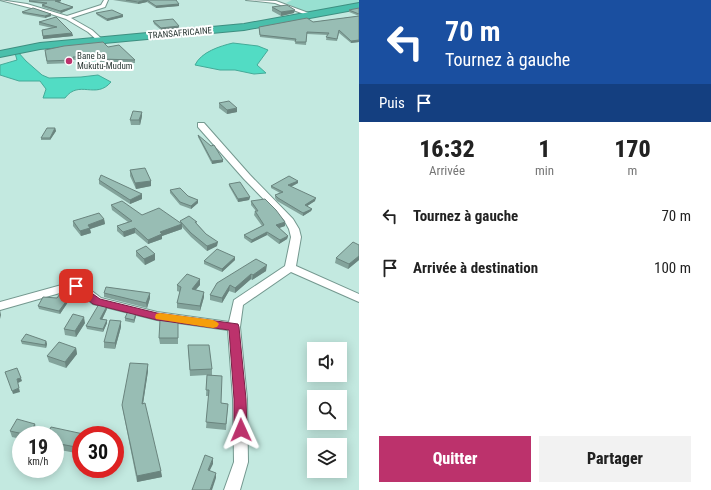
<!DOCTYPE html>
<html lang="fr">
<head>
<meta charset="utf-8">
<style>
	:root { --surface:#fff; --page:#f2f2f2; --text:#222; --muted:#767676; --accent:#bc326c }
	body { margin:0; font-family:"Roboto Condensed",sans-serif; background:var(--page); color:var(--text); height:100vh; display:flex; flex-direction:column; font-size:15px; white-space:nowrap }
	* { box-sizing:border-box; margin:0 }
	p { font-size:13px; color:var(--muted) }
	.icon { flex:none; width:22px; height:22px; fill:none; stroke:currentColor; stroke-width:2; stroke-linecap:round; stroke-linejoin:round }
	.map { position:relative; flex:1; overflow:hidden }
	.details { display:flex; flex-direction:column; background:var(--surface); width:352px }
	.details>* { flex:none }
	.top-card { background:#1a4fa0; color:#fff; overflow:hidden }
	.fabs { position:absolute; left:307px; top:342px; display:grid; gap:8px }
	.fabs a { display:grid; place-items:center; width:40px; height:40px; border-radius:0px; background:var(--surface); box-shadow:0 2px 10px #0003; font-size:20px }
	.speed { position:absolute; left:12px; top:426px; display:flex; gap:8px; font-size:20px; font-weight:700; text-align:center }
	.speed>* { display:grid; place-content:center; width:52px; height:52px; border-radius:50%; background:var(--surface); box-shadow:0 2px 10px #0003; line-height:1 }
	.speed small { font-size:10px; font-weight:400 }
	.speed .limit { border:6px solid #d22; background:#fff; color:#111 }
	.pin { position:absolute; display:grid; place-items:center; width:34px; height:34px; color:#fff; margin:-17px; border-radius:8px; box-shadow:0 2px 6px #0006 }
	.me { position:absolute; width:44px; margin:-22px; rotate:359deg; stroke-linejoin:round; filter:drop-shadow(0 0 3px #0008) }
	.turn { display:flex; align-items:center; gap:14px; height:84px; padding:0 20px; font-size:18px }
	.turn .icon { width:52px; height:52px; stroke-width:2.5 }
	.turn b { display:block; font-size:28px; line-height:34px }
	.then { display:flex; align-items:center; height:38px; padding:0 20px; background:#0003; gap:8px; font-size:15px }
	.eta { display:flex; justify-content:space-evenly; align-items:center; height:68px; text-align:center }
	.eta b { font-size:24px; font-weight:800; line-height:28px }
	.primary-button { display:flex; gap:8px; margin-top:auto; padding:8px 20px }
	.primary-button a { flex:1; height:46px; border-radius:0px; background:var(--accent); color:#fff; font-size:16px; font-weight:800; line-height:46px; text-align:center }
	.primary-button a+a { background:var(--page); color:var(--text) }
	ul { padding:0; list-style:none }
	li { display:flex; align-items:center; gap:12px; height:52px; padding:0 20px }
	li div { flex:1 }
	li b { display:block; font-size:15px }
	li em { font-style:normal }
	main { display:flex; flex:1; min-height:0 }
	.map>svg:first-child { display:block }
	.green { fill:#98e0d1 }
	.water { fill:#52dcc4; stroke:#45aa98 }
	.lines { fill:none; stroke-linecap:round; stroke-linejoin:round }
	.street-casing { stroke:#74988f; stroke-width:2 }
	.highway-casing { stroke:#3e8f81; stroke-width:2 }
	.street { fill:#fff; fill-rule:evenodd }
	.highway { fill:#4abfab; fill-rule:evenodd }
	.wall { fill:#83a39b }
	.shaded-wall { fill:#6a847e }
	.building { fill:#98bdb4; stroke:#6a847e }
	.route { fill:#bc326c; stroke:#7a2046 }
	.slow { fill:#f59e0b }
	.poi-dot { fill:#bc326c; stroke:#fff; stroke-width:1.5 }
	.labels { text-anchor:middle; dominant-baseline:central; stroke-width:4; stroke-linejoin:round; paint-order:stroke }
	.far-street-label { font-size:9px; fill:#283733; stroke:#fff }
	.far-poi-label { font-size:9px; fill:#283733; stroke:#fff; text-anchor:start }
</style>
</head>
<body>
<main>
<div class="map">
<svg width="359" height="490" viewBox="0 0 359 490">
	<rect width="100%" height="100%" fill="#c3e9e0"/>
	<path class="green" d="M 292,0 L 359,0 L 359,4 L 310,14 L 286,3 Z"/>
	<path class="water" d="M 233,43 L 258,46 L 268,50 L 257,65 L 266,73 L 254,74 L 235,70 L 220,70 L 195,65 C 201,52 220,46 233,43 Z
		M 18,52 L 26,61 L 42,75 L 49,78 L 81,77 L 98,75 L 111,82 C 96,100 79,79 65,98 L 43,98 L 46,89 L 40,81 L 19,81 L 0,75 L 0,65 L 17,60 L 15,53 Z"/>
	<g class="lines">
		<defs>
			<path id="street" d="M 0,0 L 27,4 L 67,16 L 101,5 L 104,0 L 108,0 L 105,7 L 71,18 L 92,30 L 103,40 L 98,41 L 88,32 L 66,19 L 39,10 Z
				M 246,0 L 276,1 L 314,15 L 309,16 L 275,3 Z
				M 198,123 L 204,123 L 250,175 L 293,219 L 299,229 L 301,237 L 296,266 L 359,294 L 359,302 L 291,272 L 243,305 L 240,327 L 247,399 L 248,462 L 240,490 L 224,490 L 234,462 L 233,399 L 228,330 L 157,320 L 93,304 L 74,289 L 0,310 L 0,302 L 76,281 L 80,282 L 101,298 L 157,312 L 229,322 L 234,300 L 285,266 L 291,237 L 289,229 L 284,220 L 244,179 L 198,127 Z"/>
			<path id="highway" d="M 359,3 L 359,9 L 244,30 L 40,49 L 0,57 L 0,51 L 40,43 L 244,24 Z"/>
		</defs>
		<use href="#street" class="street-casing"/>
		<use href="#highway" class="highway-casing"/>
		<use href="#street" class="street"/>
		<use href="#highway" class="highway"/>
	</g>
	<path class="wall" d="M 30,0 L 61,0 L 61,1 L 59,2 L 73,7 L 73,8 L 61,13 L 42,7 L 42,5 L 43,4 L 29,2 L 29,1 Z
		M 113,0 L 176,0 L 179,6 L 156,8 L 147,2 L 138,4 Z
		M 272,7 L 294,13 L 281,16 L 272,11 Z
		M 359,8 L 359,42 L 351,43 L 339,33 L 337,41 L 326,40 L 327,35 L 307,34 L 306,45 L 295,44 L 296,41 L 260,37 L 259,27 L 313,22 L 359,16 L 349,12 L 349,10 Z
		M 22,12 L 51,14 L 51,16 L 45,18 L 23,14 Z
		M 96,13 L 123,15 L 123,17 L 107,21 L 97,15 Z
		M 56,17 L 72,33 L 73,36 L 43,39 L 42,30 L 52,28 L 39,25 L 39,22 Z
		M 153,21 L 179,29 L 161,30 L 154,24 Z
		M 108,47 L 135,60 L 135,63 L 100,62 L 100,60 L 96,60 L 96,58 L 73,60 L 74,63 L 47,64 L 45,53 Z
		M 219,103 L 237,112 L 227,114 L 219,108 Z
		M 142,116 L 140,125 L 131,125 L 130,120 Z
		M 55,128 L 56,131 L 50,140 L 41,140 L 41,138 Z
		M 198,135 L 223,162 L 212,164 L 198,137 Z
		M 130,170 L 151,181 L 151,186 L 136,189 L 130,176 Z
		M 99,180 L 142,199 L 130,204 L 99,184 Z
		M 298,181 L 298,183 L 291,187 L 315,201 L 307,206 L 312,209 L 311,211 L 303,216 L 277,201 L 275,198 L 275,195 L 280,193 L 271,188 L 271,186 Z
		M 229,184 L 250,197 L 249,200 L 238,202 L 229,186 Z
		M 170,190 L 198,200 L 198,203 L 191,209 L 180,205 L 170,193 Z
		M 251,201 L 285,226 L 279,228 L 288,236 L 287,239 L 279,244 L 267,235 L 251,243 L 244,238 L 244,235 L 262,226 L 254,215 L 255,211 L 256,211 L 251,205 Z
		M 111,205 L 142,215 L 180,223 L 180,221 L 197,224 L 217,246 L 207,251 L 191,237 L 182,227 L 182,229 L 162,236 L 162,239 L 148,244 L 135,233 L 124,237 L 117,231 L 117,226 L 128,222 L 112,210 Z
		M 104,219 L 105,224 L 90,229 L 91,233 L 81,236 L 73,226 L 73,221 Z
		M 359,245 L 359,260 L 348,269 L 335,263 L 336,258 Z
		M 136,251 L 155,254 L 155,260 L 145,265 L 136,256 Z
		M 256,259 L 266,271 L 252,280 L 251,279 L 235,293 L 229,291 L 222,303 L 210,300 L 210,295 Z
		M 235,260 L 222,272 L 204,264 L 204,261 Z
		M 200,279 L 200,285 L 196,290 L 204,292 L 204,297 L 200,311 L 177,308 L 177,303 L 180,292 L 177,291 L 177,285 Z
		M 104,293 L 150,298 L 147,308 L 104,297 Z
		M 70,296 L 70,299 L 60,314 L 39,309 L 38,306 L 57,298 Z
		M 107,309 L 102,319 L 107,320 L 107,323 L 103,332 L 87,329 L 86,326 Z
		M 136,313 L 136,316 L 134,323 L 125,321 L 125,318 Z
		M 178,320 L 178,344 L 160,344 L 159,338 Z
		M 121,321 L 121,327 L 115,349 L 104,348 L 104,342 Z
		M 85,323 L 76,337 L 65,335 L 64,329 Z
		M 21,341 L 46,341 L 47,344 L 46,348 L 22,344 Z
		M 188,345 L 212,369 L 212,375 L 221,403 L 228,404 L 226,430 L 206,428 L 209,396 L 206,396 L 207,375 L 190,376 Z
		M 76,348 L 77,354 L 66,368 L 49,362 L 47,356 Z
		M 148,364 L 148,371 L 143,404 L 162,477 L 137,482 L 123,411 L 122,405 Z
		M 36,430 L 33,435 L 21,435 L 21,439 L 12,437 L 10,431 Z
		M 55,435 L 81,435 L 81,454 L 55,449 Z"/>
	<path class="shaded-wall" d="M 60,0 L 61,0 L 61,1 L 55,3 L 55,1 Z
		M 147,0 L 147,2 L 138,4 L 138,2 Z
		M 179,4 L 179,6 L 156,8 L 156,6 Z
		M 73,7 L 73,8 L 61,13 L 60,11 Z
		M 295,10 L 294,13 L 281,16 L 281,12 Z
		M 51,14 L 51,16 L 45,18 L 45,16 Z
		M 123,15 L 123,17 L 107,21 L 107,19 Z
		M 179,26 L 179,29 L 161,30 L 161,28 Z
		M 72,33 L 73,36 L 43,39 L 43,36 Z
		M 359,40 L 359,42 L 351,43 L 351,41 Z
		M 237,108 L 237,112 L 227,114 L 227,110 Z
		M 142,112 L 142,116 L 140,125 L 139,120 Z
		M 55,128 L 56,131 L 50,140 L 50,138 Z
		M 223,160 L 223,162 L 212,164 L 212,161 Z
		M 151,181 L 151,186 L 136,189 L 135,183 Z
		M 298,181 L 298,183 L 288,188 L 288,185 Z
		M 142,194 L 142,199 L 130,204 L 130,200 Z
		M 250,197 L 249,200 L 238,202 L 238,199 Z
		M 316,198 L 315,201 L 304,208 L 305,205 Z
		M 198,200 L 198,203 L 191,209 L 191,206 Z
		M 312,209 L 311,211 L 303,216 L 303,213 Z
		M 104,219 L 105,224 L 90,229 L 91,233 L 81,236 L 80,231 L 88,225 Z
		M 285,222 L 285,226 L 276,229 L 276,225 Z
		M 182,224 L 182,229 L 162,236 L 162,239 L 148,244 L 148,240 L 160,232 Z
		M 135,228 L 135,233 L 124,237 L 123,232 Z
		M 267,232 L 267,235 L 251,243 L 252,240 Z
		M 288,236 L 287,239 L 279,244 L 280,240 Z
		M 218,242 L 217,246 L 207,251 L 207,246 Z
		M 155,254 L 155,260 L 145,265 L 144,259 Z
		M 359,256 L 359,260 L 348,269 L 349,264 Z
		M 235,257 L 235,260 L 222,272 L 222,269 Z
		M 267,265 L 266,271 L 252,280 L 253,275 Z
		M 251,274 L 251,279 L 235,293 L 235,288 Z
		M 200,279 L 200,285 L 191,294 L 192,289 Z
		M 230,285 L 229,291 L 222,303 L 222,298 Z
		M 204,292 L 204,297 L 200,311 L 200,306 Z
		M 150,293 L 150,298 L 147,308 L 146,303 Z
		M 70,296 L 70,299 L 60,314 L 59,311 Z
		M 107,306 L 107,309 L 101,322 L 100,319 Z
		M 0,310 L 1,315 L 0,319 Z
		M 136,313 L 136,316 L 134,323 L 134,320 Z
		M 84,317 L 85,323 L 76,337 L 75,331 Z
		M 107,320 L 107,323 L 103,332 L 103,329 Z
		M 121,321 L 121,327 L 115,349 L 115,343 Z
		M 46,341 L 47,344 L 46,348 L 45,345 Z
		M 76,348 L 77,354 L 66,368 L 65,362 Z
		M 148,364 L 148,371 L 142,410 L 142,404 Z
		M 21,378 L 22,381 L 18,383 L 17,379 Z
		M 19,388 L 20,392 L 13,394 L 12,391 Z
		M 35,424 L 36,430 L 33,435 L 28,435 Z
		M 213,458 L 213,464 L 207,476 L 208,470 Z
		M 161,471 L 162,477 L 137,482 L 137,476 Z
		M 216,473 L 216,478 L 212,490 L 210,490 Z"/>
	<path class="building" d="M 30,0 L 60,0 L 55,1 L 73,7 L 60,11 L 42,5 L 47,3 L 29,1 Z
		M 126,0 L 146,0 L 138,2 Z
		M 147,0 L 176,0 L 179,4 L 156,6 Z
		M 287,5 L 295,10 L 281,12 L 272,7 Z
		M 33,8 L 51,14 L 45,16 L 22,12 Z
		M 359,8 L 359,14 L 349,10 Z
		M 112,10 L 123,15 L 107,19 L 96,13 Z
		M 359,16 L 359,40 L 351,41 L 339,30 L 337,39 L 326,37 L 329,33 L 307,32 L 306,42 L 295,42 L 296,39 L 260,35 L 259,27 L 307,18 L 313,22 Z
		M 56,17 L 72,33 L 43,36 L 42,30 L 57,27 L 39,22 Z
		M 173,19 L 179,26 L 161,28 L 153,21 Z
		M 103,42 L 108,47 L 119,45 L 135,60 L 100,59 L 99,57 L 96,57 L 96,56 L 73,57 L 73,60 L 47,61 L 45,50 L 64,46 Z
		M 229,101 L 237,108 L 227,110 L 219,103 Z
		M 133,111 L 142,112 L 139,120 L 130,120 Z
		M 47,128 L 55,128 L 50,138 L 41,138 Z
		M 198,135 L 211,146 L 214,145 L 223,160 L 212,161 Z
		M 145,168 L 151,181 L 135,183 L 130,170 Z
		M 101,175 L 142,194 L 130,200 L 99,180 Z
		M 289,176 L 298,181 L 288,185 L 316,198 L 305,205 L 312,209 L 303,213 L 278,198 L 275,195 L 283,192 L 271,186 Z
		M 240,182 L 250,197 L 238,199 L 229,184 Z
		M 180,188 L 188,196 L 198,200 L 191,206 L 180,202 L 170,190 Z
		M 265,199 L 276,210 L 285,222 L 276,225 L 288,236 L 280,240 L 267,232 L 252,240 L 244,235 L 264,225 L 255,211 L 258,211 L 251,201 Z
		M 122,201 L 142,215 L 159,208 L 182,224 L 160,232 L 162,234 L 148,240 L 135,228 L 123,232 L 117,226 L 132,221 L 111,205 Z
		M 99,213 L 104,219 L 88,225 L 90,228 L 80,231 L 73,221 Z
		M 189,216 L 197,222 L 195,222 L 206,234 L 218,242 L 207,246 L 191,233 L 180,221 Z
		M 353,242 L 359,245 L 359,256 L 349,264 L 336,258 Z
		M 146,246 L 155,254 L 144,259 L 136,251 Z
		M 217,249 L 235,257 L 222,269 L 204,261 Z
		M 256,259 L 267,265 L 253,275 L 251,274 L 235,288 L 230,285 L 222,298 L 210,295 L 217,283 Z
		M 187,274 L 200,279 L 192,289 L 204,292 L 200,306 L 177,303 L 181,287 L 177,285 Z
		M 106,287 L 150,293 L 146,303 L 104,293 Z
		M 60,294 L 70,296 L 59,311 L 38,306 L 43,297 L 57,298 Z
		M 99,304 L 107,306 L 100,319 L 107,320 L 103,329 L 86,326 Z
		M 128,311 L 136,313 L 134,320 L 125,318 Z
		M 73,314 L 84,317 L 75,331 L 64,329 Z
		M 110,320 L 121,321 L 115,343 L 104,342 Z
		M 160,320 L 178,320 L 178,338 L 159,338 Z
		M 26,334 L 46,341 L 45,345 L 21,341 Z
		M 59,342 L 76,348 L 65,362 L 47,356 Z
		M 188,345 L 209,345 L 212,369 L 190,370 Z
		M 130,363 L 148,364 L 142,404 L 145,403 L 161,471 L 137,476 L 122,405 Z
		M 17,368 L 21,378 L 17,379 L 19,388 L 12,391 L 5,372 Z
		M 207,375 L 222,376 L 221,403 L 228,404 L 226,424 L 206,422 L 209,390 L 206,390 Z
		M 17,419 L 35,424 L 28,435 L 10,431 Z
		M 51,427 L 88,435 L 81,435 L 81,448 L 55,443 L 55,435 L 47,435 Z
		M 205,455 L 213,458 L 208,470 L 216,473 L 210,490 L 192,490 Z"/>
	<path class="route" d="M 76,282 L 100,299 L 157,313 L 238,324 L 239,327 L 246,399 L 247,430 L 245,434 L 241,436 L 236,434 L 234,430 L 234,399 L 229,330 L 157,320 L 93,304 L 73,288 L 71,286 Z"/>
	<path class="slow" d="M 160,313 L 213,320 L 217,322 L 219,324 L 217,327 L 213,328 L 156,319 L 155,317 L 156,314 Z"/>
	<circle class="poi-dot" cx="69" cy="61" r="4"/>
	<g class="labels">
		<g class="far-street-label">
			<text transform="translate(180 33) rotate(-5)">TRANSAFRICAINE</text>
		</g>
		<g class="far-poi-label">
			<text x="77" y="56">Bane ba<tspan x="77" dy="10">Mukutu-Mudum</tspan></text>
		</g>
	</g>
</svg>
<div class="fabs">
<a><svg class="icon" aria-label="sound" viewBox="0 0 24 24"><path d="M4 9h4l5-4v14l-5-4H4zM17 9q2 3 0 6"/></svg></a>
<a><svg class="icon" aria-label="search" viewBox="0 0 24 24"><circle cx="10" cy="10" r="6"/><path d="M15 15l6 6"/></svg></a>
<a><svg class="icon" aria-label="layers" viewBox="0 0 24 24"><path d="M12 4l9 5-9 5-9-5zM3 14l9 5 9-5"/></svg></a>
</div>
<div class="speed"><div>19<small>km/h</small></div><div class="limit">30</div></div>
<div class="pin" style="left:76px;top:286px;background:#d93025"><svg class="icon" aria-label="arrive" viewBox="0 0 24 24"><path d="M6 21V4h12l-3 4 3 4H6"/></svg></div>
<svg class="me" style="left:241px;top:430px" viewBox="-20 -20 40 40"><path d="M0-17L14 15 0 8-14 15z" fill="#bc326c" stroke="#fff" stroke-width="4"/></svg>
</div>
<section class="details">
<div class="top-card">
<div class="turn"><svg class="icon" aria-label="left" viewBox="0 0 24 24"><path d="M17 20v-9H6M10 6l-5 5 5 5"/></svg><div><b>70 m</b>Tournez à gauche</div></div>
<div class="then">Puis<svg class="icon" aria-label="arrive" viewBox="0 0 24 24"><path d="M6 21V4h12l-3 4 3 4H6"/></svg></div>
</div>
<div class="eta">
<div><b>16:32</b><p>Arrivée</p></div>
<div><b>1</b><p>min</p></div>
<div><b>170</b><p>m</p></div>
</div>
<ul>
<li><svg class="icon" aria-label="left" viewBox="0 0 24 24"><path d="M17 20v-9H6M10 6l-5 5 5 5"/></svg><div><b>Tournez à gauche</b></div><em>70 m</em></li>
<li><svg class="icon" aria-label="arrive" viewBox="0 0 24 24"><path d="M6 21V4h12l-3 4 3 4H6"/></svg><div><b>Arrivée à destination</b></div><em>100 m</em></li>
</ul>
<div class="primary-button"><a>Quitter</a><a>Partager</a></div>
</section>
</main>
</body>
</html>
